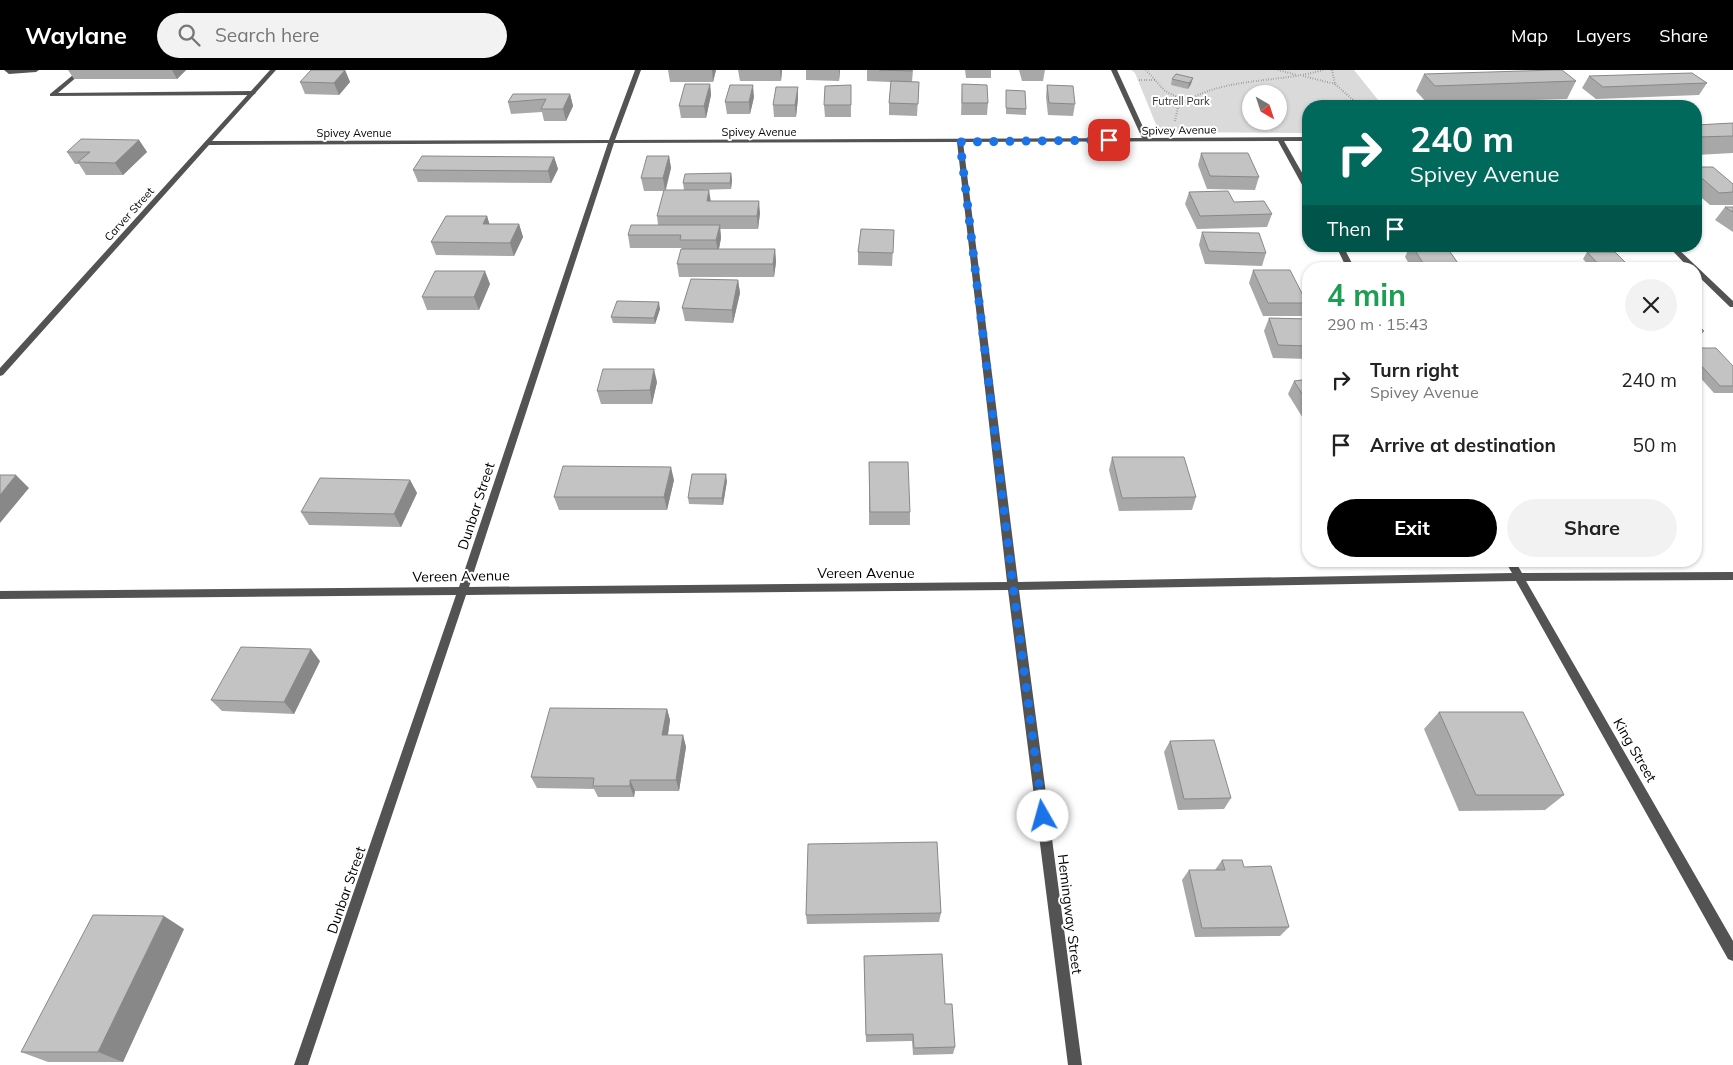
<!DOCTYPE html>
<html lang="en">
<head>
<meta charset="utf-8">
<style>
	:root { --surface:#fff; --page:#f2f2f2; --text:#222; --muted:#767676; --accent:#000 }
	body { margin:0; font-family:Mulish,sans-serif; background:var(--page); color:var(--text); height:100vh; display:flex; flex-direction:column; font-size:19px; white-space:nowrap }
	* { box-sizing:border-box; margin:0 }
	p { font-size:16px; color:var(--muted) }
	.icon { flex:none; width:28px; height:28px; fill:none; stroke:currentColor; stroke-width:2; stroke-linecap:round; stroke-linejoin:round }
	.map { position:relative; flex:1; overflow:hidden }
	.panel { position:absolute; left:1302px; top:192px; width:400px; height:305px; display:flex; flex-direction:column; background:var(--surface); border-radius:20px; box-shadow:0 1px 4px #0004 }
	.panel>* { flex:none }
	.guide { position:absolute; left:1302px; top:30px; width:400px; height:152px; border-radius:20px; box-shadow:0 1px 4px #0004; background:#00695c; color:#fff; overflow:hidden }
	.needle { width:32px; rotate:141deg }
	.controls { position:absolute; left:1242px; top:15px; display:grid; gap:10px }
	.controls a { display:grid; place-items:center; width:45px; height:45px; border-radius:50%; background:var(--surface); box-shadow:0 1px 4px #0004; font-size:25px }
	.pin { position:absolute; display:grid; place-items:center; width:42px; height:42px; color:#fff; margin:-21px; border-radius:10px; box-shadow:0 2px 8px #0006 }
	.me { position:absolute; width:55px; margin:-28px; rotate:353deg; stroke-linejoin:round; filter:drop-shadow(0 0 4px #0008) }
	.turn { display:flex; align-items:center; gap:18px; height:105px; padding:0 25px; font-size:22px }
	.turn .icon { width:65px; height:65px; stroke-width:2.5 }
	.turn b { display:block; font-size:35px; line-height:42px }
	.then { display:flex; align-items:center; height:48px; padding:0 25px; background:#0003; gap:10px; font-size:19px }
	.round { display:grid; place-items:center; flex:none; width:52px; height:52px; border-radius:26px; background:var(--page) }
	.headline { display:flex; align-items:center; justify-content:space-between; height:85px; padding:0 25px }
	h1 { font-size:30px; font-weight:700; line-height:38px; color:#1e9e55 }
	.button { display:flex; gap:10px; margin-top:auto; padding:10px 25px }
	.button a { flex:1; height:58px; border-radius:30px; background:var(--accent); color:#fff; font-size:20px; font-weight:700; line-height:58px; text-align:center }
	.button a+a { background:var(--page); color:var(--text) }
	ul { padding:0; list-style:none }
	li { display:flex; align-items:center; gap:15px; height:65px; padding:0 25px }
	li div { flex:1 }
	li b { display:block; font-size:19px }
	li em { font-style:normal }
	header { display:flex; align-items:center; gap:30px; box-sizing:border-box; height:70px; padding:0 25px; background:var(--accent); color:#fff }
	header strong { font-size:24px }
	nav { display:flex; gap:28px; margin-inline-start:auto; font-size:18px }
	.search { width:350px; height:45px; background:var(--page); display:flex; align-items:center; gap:12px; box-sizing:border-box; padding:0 18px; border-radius:28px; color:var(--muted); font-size:19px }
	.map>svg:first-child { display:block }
	.green { fill:#dadada; fill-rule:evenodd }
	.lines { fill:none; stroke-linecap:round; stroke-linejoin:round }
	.path { stroke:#757575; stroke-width:2; stroke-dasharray:0.5 2; stroke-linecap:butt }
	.lane { fill:#535353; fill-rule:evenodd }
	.street { fill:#535353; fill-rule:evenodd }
	.wall { fill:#a8a8a8 }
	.shaded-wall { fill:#888 }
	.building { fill:#c3c3c3; stroke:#888 }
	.route { stroke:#1a73e8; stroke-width:9; stroke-dasharray:0 16.2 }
	.labels { text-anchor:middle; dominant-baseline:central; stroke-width:4; stroke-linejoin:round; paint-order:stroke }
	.far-park-label { font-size:11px; fill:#313131; stroke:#fff }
	.far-street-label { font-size:11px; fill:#000; stroke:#fff }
	.street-label { font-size:14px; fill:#000; stroke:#fff }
</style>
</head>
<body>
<header>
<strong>Waylane</strong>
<div class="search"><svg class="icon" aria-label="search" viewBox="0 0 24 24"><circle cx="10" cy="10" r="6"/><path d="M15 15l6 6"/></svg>Search here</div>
<nav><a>Map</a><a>Layers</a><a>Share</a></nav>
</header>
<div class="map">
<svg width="1733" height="995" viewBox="0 0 1733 995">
	<rect width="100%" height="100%" fill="#fff"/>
	<path class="green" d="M 1131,0 L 1354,0 L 1383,36 L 1309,36 L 1309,63 L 1159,62 L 1135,3 ZM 1251,24 L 1279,24 L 1279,51 L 1251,51 Z"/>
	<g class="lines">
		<path class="path" d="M 1146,0 L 1165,21 L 1185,31
			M 1278,0 L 1297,5
			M 1332,0 L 1335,14 L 1360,36
			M 1303,6 L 1335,14
			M 1139,10 L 1155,10
			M 1175,51 L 1178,37 C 1218,6 1276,14 1323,0"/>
		<path class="lane" d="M 4,0 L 39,0 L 36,2 L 9,4 Z
			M 79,0 L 85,0 L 58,23 L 253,21 L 256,23 L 253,25 L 50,26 L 50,24 Z"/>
		<path class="street" d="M 270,0 L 276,0 L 212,71 L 609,70 L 635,0 L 641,0 L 615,70 L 1142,68 L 1111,0 L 1117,0 L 1148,68 L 1309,67 L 1309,71 L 1284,71 L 1309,115 L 1309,124 L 1306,122 L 1278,71 L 963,72 L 1018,512 L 1512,503 L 1505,491 L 1515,491 L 1522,503 L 1733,502 L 1733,510 L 1526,511 L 1733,871 L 1733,891 L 1728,889 L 1516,511 L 1019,520 L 1082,995 L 1068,995 L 1008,520 L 466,525 L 308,995 L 294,995 L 456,525 L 0,529 L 0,521 L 459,517 L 608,73 L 209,75 L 3,305 L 0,306 L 0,298 ZM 957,72 L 1007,512 L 469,517 L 614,73 Z
			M 1336,176 L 1343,176 L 1355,199 L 1347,199 Z
			M 1668,176 L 1675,176 L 1733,231 L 1733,237 L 1730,237 L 1696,204 L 1696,199 L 1690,199 Z"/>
	</g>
	<path class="wall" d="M 68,0 L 186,0 L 177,9 L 74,9 Z
		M 345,0 L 350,12 L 339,25 L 305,24 L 300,12 Z
		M 668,0 L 716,0 L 713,12 L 670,12 Z
		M 738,0 L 782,0 L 781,11 L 740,11 Z
		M 806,0 L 840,0 L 839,11 L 806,10 Z
		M 867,0 L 913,0 L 912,12 L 919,12 L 917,46 L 889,45 L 889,33 L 891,12 L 867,11 Z
		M 965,0 L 991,0 L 991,8 L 966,8 Z
		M 1019,0 L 1045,0 L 1043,11 L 1022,11 Z
		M 1176,4 L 1191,14 L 1188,19 L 1171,15 L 1172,9 Z
		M 1424,4 L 1576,11 L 1567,29 L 1427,33 L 1416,21 Z
		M 1589,6 L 1707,13 L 1699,25 L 1596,29 L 1582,18 Z
		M 710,14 L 711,25 L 706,48 L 681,48 L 679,36 Z
		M 962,14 L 988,33 L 987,45 L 961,45 Z
		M 851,15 L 851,47 L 825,47 L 824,35 Z
		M 1047,15 L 1075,34 L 1073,46 L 1048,45 L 1046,27 Z
		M 1006,20 L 1026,39 L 1026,45 L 1006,44 Z
		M 570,24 L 573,36 L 566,51 L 544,51 L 542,42 L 511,44 L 508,32 Z
		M 754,27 L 750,44 L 727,44 L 725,32 Z
		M 798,28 L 796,47 L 774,47 L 773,35 Z
		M 1733,53 L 1733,83 L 1696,85 L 1696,55 Z
		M 139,70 L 147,82 L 123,105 L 86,105 L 79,94 L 75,94 L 67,82 Z
		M 1201,83 L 1259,107 L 1255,120 L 1207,119 L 1198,95 Z
		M 669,86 L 671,98 L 666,120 L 684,120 L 683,113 L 731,103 L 732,110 L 731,119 L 699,120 L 711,131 L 760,143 L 758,159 L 720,159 L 721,168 L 719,179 L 775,179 L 776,192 L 774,207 L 679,207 L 677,194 L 682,178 L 630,178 L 628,165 L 658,155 L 657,146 L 664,121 L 644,121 L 641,108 Z
		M 554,87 L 558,99 L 551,113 L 418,112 L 413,100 Z
		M 1696,97 L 1733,114 L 1733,135 L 1710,135 L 1696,123 Z
		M 1189,122 L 1234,132 L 1272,144 L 1267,157 L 1197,159 L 1185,134 Z
		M 1725,137 L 1733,137 L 1733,162 L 1715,150 Z
		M 487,146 L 489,154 L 519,154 L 523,167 L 514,186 L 436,185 L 431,172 Z
		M 894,160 L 892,196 L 858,195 L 858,182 Z
		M 1202,162 L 1266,183 L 1262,196 L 1205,194 L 1199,175 Z
		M 1410,176 L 1446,176 L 1462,199 L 1412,199 L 1405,187 Z
		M 1564,176 L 1599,176 L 1597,179 L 1568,180 Z
		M 1587,182 L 1632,199 L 1592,199 L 1583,189 Z
		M 1253,200 L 1307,233 L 1302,246 L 1263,246 L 1249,213 Z
		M 738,210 L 740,223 L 733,253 L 685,251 L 682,238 Z
		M 490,214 L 479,240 L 427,240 L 422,227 Z
		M 660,239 L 655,254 L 613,253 L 611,247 Z
		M 1269,248 L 1309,249 L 1309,289 L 1273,288 L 1264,261 Z
		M 1696,253 L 1704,261 L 1699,268 L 1696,268 Z
		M 1696,278 L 1733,296 L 1733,323 L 1714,323 L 1696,303 Z
		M 1309,309 L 1309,358 L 1288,324 L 1294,311 Z
		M 657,312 L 652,334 L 601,334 L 597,321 Z
		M 1112,387 L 1196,427 L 1192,440 L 1119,441 L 1109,400 Z
		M 869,392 L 910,442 L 910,455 L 869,455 Z
		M 410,410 L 417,423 L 401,457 L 309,455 L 301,442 Z
		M 674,410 L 667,440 L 559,440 L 554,427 Z
		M 727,411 L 723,435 L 689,434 L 688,428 Z
		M 320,591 L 294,644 L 222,641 L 211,630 Z
		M 667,639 L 670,650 L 668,665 L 683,665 L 686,677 L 679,721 L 635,721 L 634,727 L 598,727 L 594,719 L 537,718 L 531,707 Z
		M 1439,642 L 1564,725 L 1545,740 L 1459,741 L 1424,659 Z
		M 1170,671 L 1231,728 L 1224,739 L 1178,740 L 1164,682 Z
		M 1222,790 L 1244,797 L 1289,857 L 1280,866 L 1195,867 L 1182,810 L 1189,800 L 1215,800 Z
		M 941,843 L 939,852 L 807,854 L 806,845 Z
		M 184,859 L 123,992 L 48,992 L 21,982 Z
		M 864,886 L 945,934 L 955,977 L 953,984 L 913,985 L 912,971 L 866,972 Z"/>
	<path class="shaded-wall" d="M 172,0 L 186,0 L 177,9 Z
		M 345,0 L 350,12 L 339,25 L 334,13 Z
		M 712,0 L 716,0 L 713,12 Z
		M 780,0 L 782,0 L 781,11 Z
		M 839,0 L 840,0 L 839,11 Z
		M 1193,8 L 1191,14 L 1188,19 L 1189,13 Z
		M 710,14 L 711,25 L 706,48 L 704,36 Z
		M 753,15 L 754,27 L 750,44 L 749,32 Z
		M 798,17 L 798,28 L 796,47 L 795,35 Z
		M 570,24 L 573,36 L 566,51 L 563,39 Z
		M 139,70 L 147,82 L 123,105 L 115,93 Z
		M 669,86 L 671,98 L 665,121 L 663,108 Z
		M 554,87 L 558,99 L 551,113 L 548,101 Z
		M 731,103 L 732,110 L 731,119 L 730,113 Z
		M 709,120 L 711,132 L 707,131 Z
		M 759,131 L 760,143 L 758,159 L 757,146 Z
		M 487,146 L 491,159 L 483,154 Z
		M 519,154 L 523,167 L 514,186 L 510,173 Z
		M 720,155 L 721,168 L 718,183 L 716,170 Z
		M 775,179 L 776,192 L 774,207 L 773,194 Z
		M 485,201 L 490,214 L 479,240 L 474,227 Z
		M 738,210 L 740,223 L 733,253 L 732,240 Z
		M 659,232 L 660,239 L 655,254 L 654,248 Z
		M 654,299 L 657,312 L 652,334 L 650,320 Z
		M 671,397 L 674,410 L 667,440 L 664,427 Z
		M 726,404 L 727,411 L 723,435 L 722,428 Z
		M 16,405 L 29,418 L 0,453 L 0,425 Z
		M 410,410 L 417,423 L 401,457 L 394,444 Z
		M 311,579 L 320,591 L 294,644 L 284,632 Z
		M 667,639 L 670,650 L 666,677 L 662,665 Z
		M 683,665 L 686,677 L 679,721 L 676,710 Z
		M 630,710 L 635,721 L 634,727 L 630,716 Z
		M 164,846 L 184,859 L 123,992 L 98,982 Z"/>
	<path class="building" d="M 311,0 L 345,0 L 334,13 L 300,12 Z
		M 879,0 L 912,0 L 912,1 Z
		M 1555,0 L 1562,0 L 1576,11 L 1435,16 L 1424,4 Z
		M 1692,3 L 1707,13 L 1603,17 L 1589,6 Z
		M 1176,4 L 1193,8 L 1189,13 L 1172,9 Z
		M 891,11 L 919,12 L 918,34 L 889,33 Z
		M 685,14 L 710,14 L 704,36 L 679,36 Z
		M 962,14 L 987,15 L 988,33 L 962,33 Z
		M 730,15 L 753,15 L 749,32 L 725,32 Z
		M 851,15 L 851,35 L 824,35 L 825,16 Z
		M 1047,15 L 1073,16 L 1075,34 L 1049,33 Z
		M 776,17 L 798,17 L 795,35 L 773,35 Z
		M 1006,20 L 1025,21 L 1026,39 L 1006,38 Z
		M 513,24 L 570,24 L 563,39 L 541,39 L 546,29 L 508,32 Z
		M 1733,53 L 1733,66 L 1696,67 L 1696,55 Z
		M 81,69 L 139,70 L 115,93 L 78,92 L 90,82 L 67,82 Z
		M 1201,83 L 1248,83 L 1259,107 L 1210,106 Z
		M 422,86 L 554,87 L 548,101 L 413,100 Z
		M 647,86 L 669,86 L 663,108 L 641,108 Z
		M 1696,97 L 1713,97 L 1733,114 L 1733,122 L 1719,123 L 1696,103 Z
		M 731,103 L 730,113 L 683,113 L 685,104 Z
		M 664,120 L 709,120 L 707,131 L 759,131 L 757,146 L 657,146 Z
		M 1228,121 L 1234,132 L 1264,131 L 1272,144 L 1200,146 L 1189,122 Z
		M 1725,137 L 1733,137 L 1733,142 Z
		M 446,146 L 487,146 L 483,154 L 519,154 L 510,173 L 431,172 Z
		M 631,155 L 720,155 L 716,170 L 680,170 L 681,165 L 628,165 Z
		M 861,159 L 894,160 L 893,183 L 858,182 Z
		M 1202,162 L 1259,163 L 1266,183 L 1209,181 Z
		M 1412,176 L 1446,176 L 1462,199 L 1427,199 Z
		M 681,179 L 775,179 L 773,194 L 677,194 Z
		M 1587,182 L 1615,182 L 1632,199 L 1603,199 Z
		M 1253,200 L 1290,200 L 1307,233 L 1268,233 Z
		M 435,201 L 485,201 L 474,227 L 422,227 Z
		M 691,209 L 738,210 L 732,240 L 682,238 Z
		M 617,231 L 659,232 L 654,248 L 611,247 Z
		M 1269,248 L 1309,249 L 1309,276 L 1278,275 Z
		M 1696,253 L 1704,261 L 1696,261 Z
		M 1696,278 L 1716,278 L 1733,296 L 1733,316 L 1720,316 L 1696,290 Z
		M 603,299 L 654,299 L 650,320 L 597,321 Z
		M 1309,309 L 1309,335 L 1294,311 Z
		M 1112,387 L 1184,387 L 1196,427 L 1122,428 Z
		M 869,392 L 908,392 L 910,442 L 870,442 Z
		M 563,396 L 671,397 L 664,427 L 554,427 Z
		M 692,404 L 726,404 L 722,428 L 688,428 Z
		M 0,405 L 16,405 L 0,425 Z
		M 320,408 L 410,410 L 394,444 L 301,442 Z
		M 241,577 L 311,579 L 284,632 L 211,630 Z
		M 550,638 L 667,639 L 662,665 L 683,665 L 676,710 L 630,710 L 630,716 L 593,716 L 594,708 L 531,707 Z
		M 1439,642 L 1523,642 L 1564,725 L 1476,725 Z
		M 1214,670 L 1231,728 L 1184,729 L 1170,671 Z
		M 937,772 L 941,843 L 806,845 L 808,774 Z
		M 1222,790 L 1242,790 L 1244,797 L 1271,796 L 1289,857 L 1202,858 L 1189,800 L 1225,800 Z
		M 93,845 L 164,846 L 98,982 L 21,982 Z
		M 942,884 L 945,934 L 952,934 L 955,977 L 914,978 L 913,964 L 866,965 L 864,886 Z"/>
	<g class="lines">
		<path class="route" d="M 1043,746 L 1013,516 L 960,72 L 1109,70"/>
	</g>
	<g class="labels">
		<g class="far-park-label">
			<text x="1181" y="31">Futrell Park</text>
		</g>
		<g class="far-street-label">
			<text transform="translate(1179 60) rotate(-1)">Spivey Avenue</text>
			<text x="759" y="62">Spivey Avenue</text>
			<text x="354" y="63">Spivey Avenue</text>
			<text transform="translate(129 144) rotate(-48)">Carver Street</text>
		</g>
		<g class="street-label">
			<text transform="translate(476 436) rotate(-72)">Dunbar Street</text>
			<text x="866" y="503">Vereen Avenue</text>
			<text transform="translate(461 506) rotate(-1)">Vereen Avenue</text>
			<text transform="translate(1635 680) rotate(60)">King Street</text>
			<text transform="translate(346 820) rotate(-71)">Dunbar Street</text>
			<text transform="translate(1070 844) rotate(83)">Hemingway Street</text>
		</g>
	</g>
</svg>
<div class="controls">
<a><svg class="needle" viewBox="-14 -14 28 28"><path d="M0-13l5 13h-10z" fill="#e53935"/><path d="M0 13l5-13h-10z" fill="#767676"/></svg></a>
</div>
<div class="pin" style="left:1109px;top:70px;background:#d93025"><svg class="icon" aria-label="arrive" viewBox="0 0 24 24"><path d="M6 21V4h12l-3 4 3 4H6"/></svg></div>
<svg class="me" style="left:1043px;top:746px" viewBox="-20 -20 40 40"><circle r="19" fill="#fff"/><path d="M0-13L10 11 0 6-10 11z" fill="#1a73e8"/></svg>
<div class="guide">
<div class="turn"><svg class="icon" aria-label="right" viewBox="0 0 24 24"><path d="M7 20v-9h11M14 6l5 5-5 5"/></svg><div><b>240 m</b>Spivey Avenue</div></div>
<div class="then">Then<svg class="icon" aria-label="arrive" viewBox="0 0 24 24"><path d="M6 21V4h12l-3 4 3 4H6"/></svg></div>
</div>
<section class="panel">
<div class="headline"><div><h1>4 min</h1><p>290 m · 15:43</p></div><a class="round"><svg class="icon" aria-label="close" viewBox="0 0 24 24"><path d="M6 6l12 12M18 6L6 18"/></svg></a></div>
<ul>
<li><svg class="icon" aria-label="right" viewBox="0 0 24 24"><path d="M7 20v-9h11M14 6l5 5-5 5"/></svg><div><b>Turn right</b><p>Spivey Avenue</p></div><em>240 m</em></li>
<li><svg class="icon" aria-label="arrive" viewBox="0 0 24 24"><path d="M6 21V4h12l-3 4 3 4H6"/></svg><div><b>Arrive at destination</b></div><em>50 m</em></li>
</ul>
<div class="button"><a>Exit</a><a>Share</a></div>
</section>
</div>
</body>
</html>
